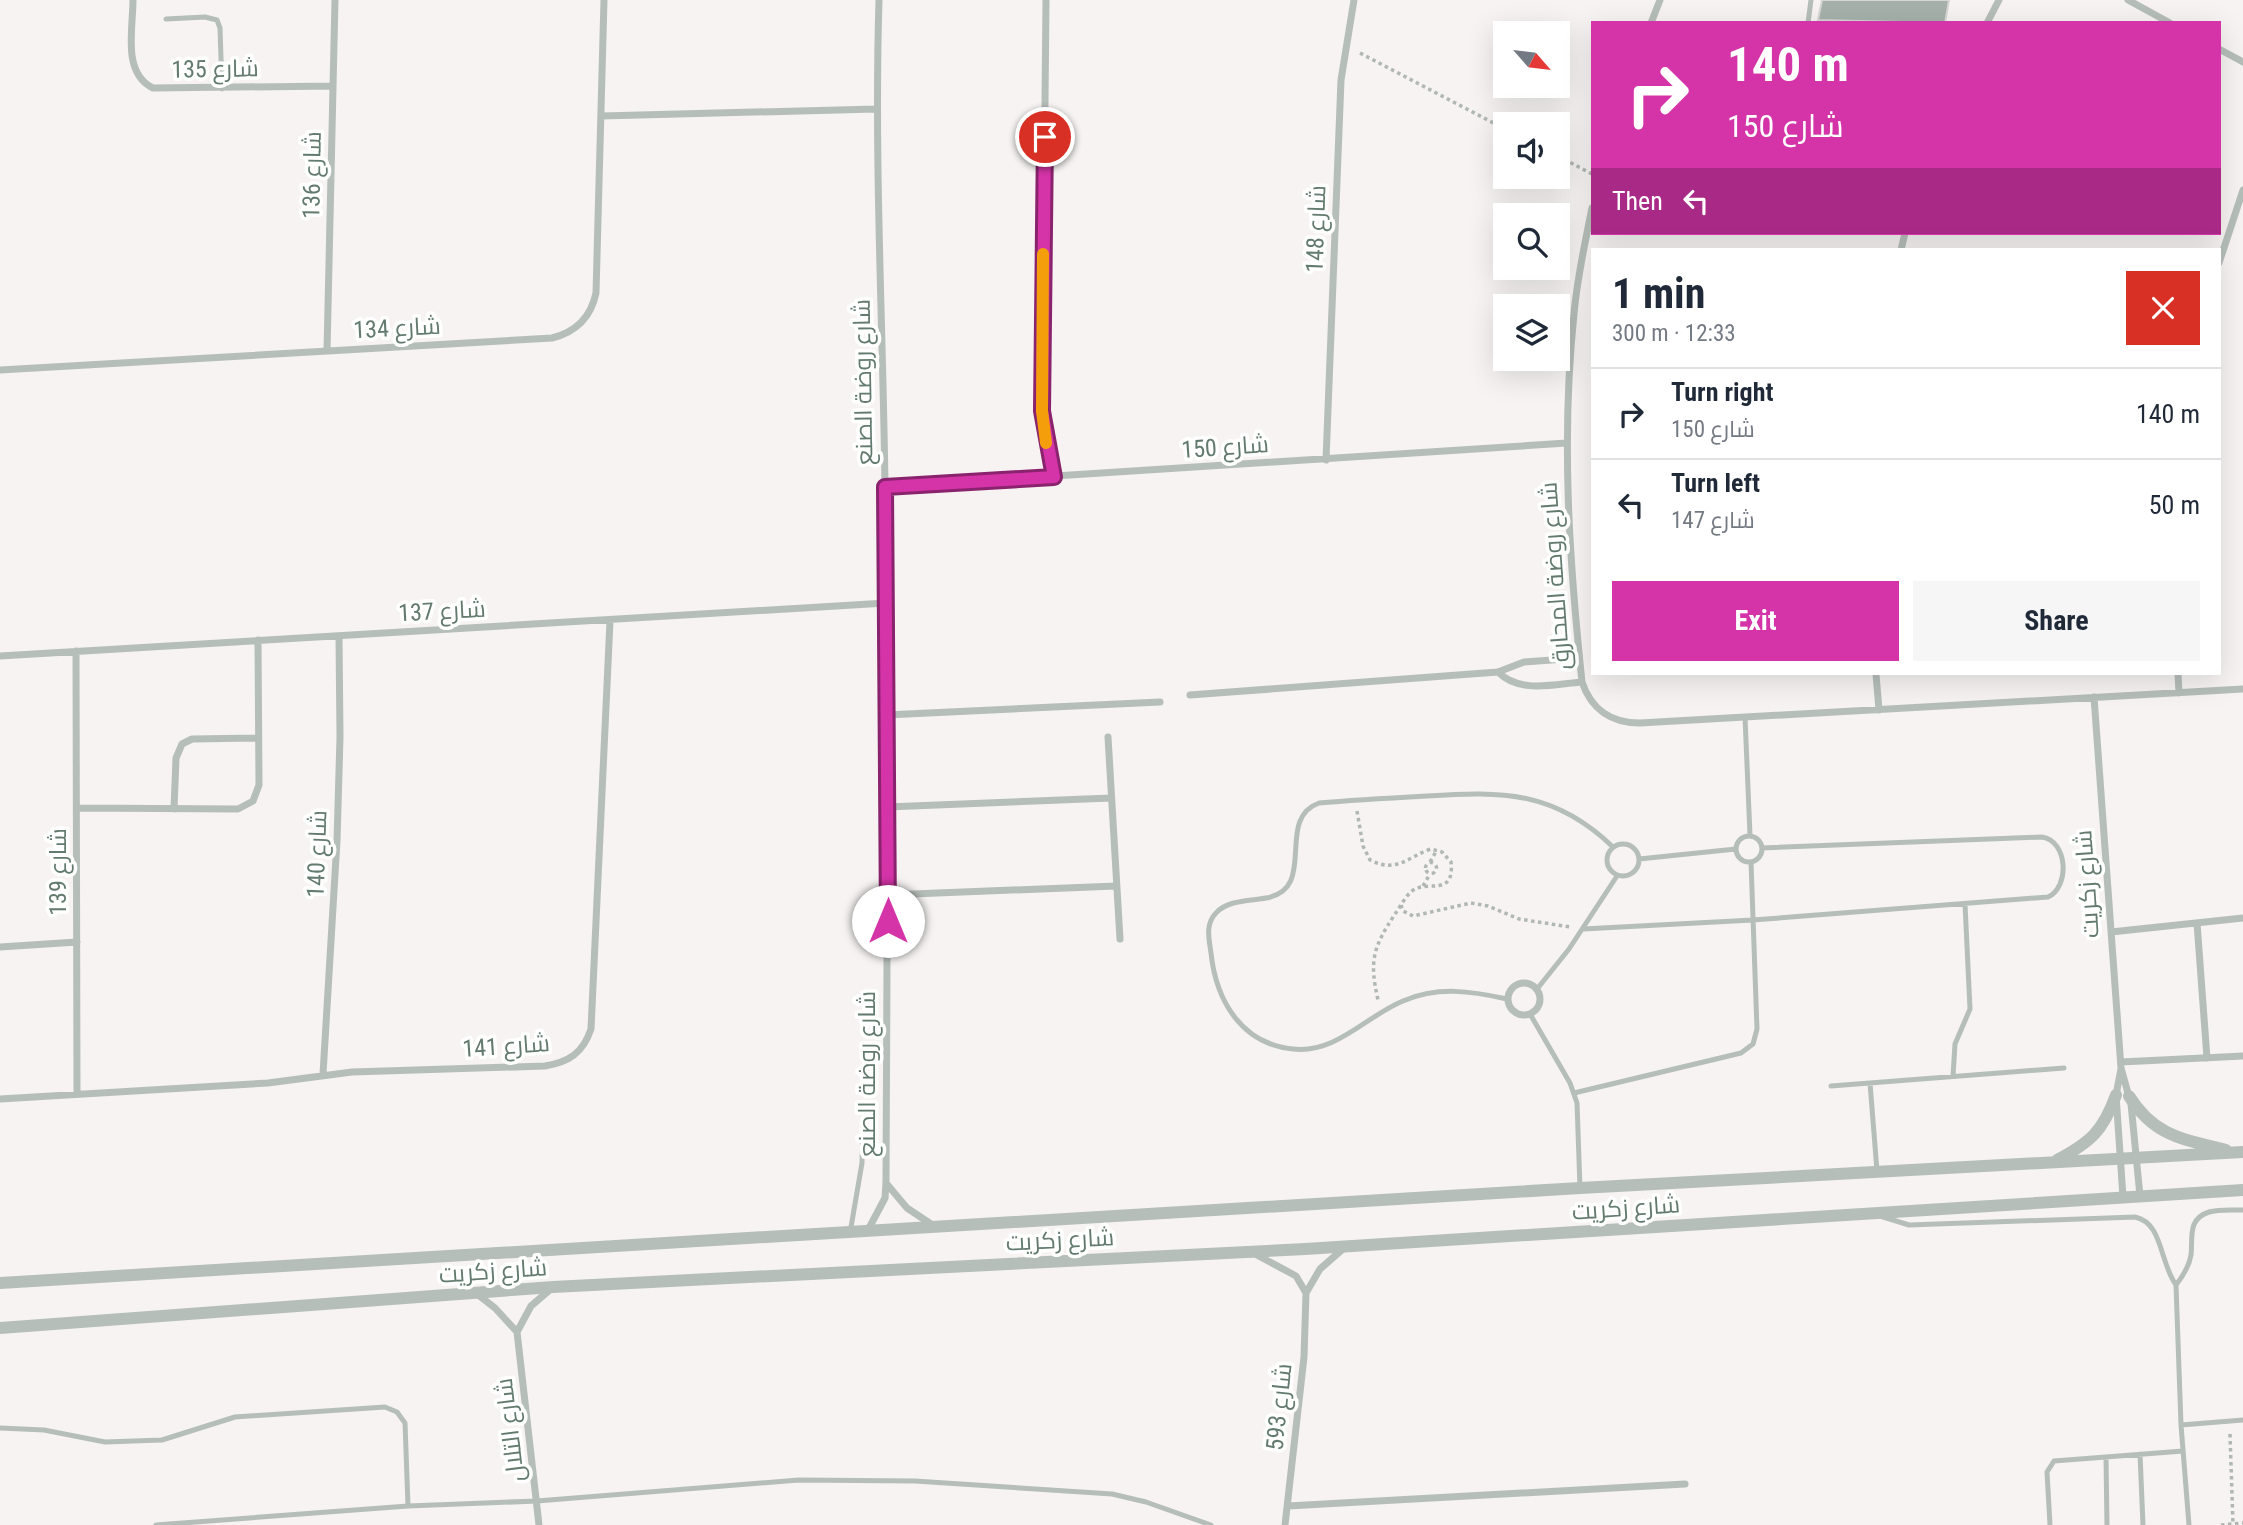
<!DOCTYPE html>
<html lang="en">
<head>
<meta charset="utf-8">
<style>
	:root { --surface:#fff; --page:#f6f6f7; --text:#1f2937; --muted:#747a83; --line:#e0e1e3; --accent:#d434a8 }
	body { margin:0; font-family:"Roboto Condensed",Cairo,sans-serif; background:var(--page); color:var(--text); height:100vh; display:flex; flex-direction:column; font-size:26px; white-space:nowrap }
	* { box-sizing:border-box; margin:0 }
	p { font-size:23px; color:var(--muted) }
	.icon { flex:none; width:38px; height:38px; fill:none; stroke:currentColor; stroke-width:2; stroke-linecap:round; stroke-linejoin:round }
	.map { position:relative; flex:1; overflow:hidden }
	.side { position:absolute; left:1591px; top:248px; width:630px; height:427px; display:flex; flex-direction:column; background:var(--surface); border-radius:0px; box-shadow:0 7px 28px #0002 }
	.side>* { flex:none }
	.guide { position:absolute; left:1591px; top:21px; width:630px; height:214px; border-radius:0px; box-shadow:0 7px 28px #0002; background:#d434a8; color:#fff; overflow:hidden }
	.needle { width:46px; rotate:118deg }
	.controls { position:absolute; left:1493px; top:21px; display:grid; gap:14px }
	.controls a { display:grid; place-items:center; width:77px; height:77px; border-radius:0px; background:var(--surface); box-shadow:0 7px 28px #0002; font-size:35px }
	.pin { position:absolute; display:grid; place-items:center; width:60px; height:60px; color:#fff; margin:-30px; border:4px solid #fff; border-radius:50%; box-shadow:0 2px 7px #0007 }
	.me { position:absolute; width:77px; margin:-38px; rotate:0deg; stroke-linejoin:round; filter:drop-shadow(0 0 5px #0008) }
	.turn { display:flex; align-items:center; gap:24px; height:147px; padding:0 21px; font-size:32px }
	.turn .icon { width:91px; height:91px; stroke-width:2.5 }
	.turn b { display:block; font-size:49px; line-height:60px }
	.then { display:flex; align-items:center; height:66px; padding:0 21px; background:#0003; gap:14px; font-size:26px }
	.round { display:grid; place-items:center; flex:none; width:74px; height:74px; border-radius:0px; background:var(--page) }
	.summary { display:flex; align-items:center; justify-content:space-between; height:119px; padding:0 21px }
	h1 { font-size:42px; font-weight:700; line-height:52px }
	.action { display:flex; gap:14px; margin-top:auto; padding:14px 21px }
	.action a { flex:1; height:80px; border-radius:0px; background:var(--accent); color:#fff; font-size:28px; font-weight:700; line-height:80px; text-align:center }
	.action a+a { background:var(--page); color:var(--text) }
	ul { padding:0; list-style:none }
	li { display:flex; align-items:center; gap:21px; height:91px; padding:0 21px; border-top:2px solid var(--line) }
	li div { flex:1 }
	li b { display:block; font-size:26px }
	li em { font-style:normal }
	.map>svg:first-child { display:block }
	.building { fill:#a5b1aa; stroke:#d7d5d5; stroke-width:2 }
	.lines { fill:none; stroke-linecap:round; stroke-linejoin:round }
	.path { stroke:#b1b8b4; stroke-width:3.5; stroke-dasharray:3.5 3.5; stroke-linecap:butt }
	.service { stroke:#b6beba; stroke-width:5 }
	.minor { stroke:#b6beba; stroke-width:7 }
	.tertiary { stroke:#b6beba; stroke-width:12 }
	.route-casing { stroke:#8a226d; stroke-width:18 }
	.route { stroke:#d434a8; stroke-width:12 }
	.slow { stroke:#f59e0b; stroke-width:12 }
	.labels { text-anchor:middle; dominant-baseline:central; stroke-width:7; stroke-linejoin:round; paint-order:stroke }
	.street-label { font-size:24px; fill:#637b6f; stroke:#fff }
</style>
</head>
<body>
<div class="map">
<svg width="2243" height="1525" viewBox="0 0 2243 1525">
	<rect width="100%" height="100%" fill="#f6f3f2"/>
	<path class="building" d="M 1822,0 L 1949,0 L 1945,23 L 1818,20 Z"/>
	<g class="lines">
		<path class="path" d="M 1360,53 L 1505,129
			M 1558,156 L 1592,174
			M 1357,811 L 1363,846 L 1370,860 C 1397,874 1409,856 1431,849 L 1442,852 L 1451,862 C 1455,899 1425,878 1411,892 C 1405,897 1400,907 1395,914 C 1373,948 1369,960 1378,1000
			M 1430,862 L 1437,850
			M1425.5 868a5.5 5.5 0 1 1 11 0a5.5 5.5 0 1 1-11 0Z
			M 1423,886 L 1430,874
			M 1401,905 L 1403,911 L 1413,916 L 1471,903 L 1488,906 L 1519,919 L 1570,927
			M 2230,1434 L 2233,1525
			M 2221,1525 L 2243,1523"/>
		<path class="service" d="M 166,19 L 205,17 L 217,20 L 220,28 L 222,89
			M 1808,23 L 1811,0
			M 1745,717 L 1750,835
			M1736 849a13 13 0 1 1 26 0a13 13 0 1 1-26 0Z
			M1607 860a16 16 0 1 1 32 0a16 16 0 1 1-32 0Z
			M 1639,859 L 1736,849
			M 1583,929 L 1753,920 L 2048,897 C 2070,887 2068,841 2042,837 L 1762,848
			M 1537,989 L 1569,949 L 1617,876
			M 1507,999 C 1471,991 1438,986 1403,1001 C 1366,1016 1336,1054 1293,1049 C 1241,1044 1216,1000 1211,953 C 1209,939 1205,924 1216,913 C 1227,900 1250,901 1266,898 C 1319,889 1274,819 1319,803 C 1355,800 1391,798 1427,796 C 1503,791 1555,791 1613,847
			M 1530,1014 L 1570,1083 L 1577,1103 L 1580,1188
			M 1953,1076 L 1955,1044 L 1970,1009 L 1965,904
			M 1870,1083 L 1877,1171
			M 1831,1086 L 2064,1068
			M 1574,1093 L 1741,1053 L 1753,1044 L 1757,1029 L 1751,862
			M 1880,1216 L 1909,1225 L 2135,1217 C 2163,1223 2159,1261 2176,1285 L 2181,1425 L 2189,1525
			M 850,1233 L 862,1163 L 863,1122
			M 2176,1285 C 2183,1276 2189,1267 2191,1255 C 2193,1238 2187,1219 2209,1212 C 2219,1209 2232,1210 2243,1210
			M 2181,1425 L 2243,1420
			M 0,1428 L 44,1430 L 105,1442 L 162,1440 L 235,1417 L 385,1407 L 397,1412 L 405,1423 L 408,1506
			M 2140,1454 L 2143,1525
			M 2106,1457 L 2107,1525
			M 156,1525 L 408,1506 L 537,1501 L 799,1480 L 915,1481 L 1112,1494 L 1146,1502 L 1211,1525
			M 2050,1525 L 2047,1472 L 2054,1461 L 2183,1451"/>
		<path class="minor" d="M 133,0 C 133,29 122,73 153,88 L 333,86
			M 1046,0 L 1042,411 L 1054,477
			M 2128,0 L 2170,23
			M 1651,23 L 1660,0
			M 1987,23 L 1999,0
			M 2219,49 L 2243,62
			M 601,116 L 876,109
			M 1592,208 C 1585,243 1577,278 1574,314 C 1561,437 1569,559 1582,682 C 1591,709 1611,723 1640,723 L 2243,689
			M 1901,250 L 1905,233
			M 2219,263 L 2243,190
			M 327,351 L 335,0
			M 0,370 L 552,338 C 576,332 591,317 596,293 L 604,0
			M 1326,460 L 1341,80 L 1354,0
			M 885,487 L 1567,443
			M 76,651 L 77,1093
			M 0,656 L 886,603
			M 1498,672 C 1520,694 1554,684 1582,682
			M 1876,674 L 1879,710
			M 2178,674 L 2179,693
			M 1190,695 L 1498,672 L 1524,662 L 1579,658
			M 2094,697 L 2121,1068 L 2131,1104 L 2140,1196
			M 886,715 L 1160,702
			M 1108,737 L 1120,939
			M 887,807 L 1111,798
			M 77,808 L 238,809 L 253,801 L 259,785 L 258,640
			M 174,809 L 176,758 L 182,744 L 192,739 L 258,738
			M 888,895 L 1116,886
			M 2197,923 L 2207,1058
			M 2111,932 L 2243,918
			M 0,947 L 77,942
			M1508 999a16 16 0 1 1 32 0a16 16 0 1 1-32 0Z
			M 2121,1062 L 2243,1056
			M 2121,1069 L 2116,1095 L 2123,1197
			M 323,1074 L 337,841 L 340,737 L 339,636
			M 0,1099 L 268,1083 L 352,1072 L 545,1066 C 569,1062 583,1053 591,1029 L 610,621
			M 886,1183 L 907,1208 L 934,1226
			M 868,1230 L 885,1198 L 886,1182 C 887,951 889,719 885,487 C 883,325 874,162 879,0
			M 1255,1254 L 1296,1276 L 1306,1293
			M 477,1294 L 495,1308 L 517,1332
			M 1288,1506 L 1685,1484
			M 539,1525 L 517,1332 L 531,1306 L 552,1288
			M 1285,1525 L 1304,1357 L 1306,1293 L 1320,1269 L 1344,1248"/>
		<path class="tertiary" d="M 2129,1096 C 2154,1136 2182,1139 2226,1150
			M 2057,1160 C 2091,1142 2103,1131 2116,1095
			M 0,1283 L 1580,1188 L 2243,1152
			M 0,1328 L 553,1287 L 1305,1249 L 2243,1190"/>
	</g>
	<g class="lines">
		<defs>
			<path id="route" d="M 888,921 L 885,487 L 1054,477 L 1042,411 L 1045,137"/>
		</defs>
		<use href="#route" class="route-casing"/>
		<use href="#route" class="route"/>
		<path class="slow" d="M 1043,254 L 1042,411 L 1046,443"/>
	</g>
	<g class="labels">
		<g class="street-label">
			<text transform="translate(215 69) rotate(-1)">شارع 135</text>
			<text transform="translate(312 175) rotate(-89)">شارع 136</text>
			<text transform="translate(1316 229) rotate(-88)">شارع 148</text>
			<text transform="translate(397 328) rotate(-3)">شارع 134</text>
			<text transform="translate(863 382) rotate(-91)">شارع روضة الصنع</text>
			<text transform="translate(1225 447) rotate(-4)">شارع 150</text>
			<text transform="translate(1555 576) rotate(-94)">شارع روضة المحارق</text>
			<text transform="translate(442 611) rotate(-3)">شارع 137</text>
			<text transform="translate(317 854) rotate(-88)">شارع 140</text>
			<text transform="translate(58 872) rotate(-90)">شارع 139</text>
			<text transform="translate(2087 884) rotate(-94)">شارع زكريت</text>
			<text transform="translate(506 1046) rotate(-4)">شارع 141</text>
			<text transform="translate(867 1074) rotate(-90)">شارع روضة الصنع</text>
			<text transform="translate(1626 1208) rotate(-4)">شارع زكريت</text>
			<text transform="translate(1060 1240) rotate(-3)">شارع زكريت</text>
			<text transform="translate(493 1271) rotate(-4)">شارع زكريت</text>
			<text transform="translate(1279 1407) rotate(-84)">شارع 593</text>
			<text transform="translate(510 1430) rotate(-97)">شارع التلال</text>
		</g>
	</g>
</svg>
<div class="controls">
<a><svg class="needle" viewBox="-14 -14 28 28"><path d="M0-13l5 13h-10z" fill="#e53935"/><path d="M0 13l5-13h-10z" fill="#747a83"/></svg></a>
<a><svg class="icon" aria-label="sound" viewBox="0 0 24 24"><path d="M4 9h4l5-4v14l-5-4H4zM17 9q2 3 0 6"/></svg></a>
<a><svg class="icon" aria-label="search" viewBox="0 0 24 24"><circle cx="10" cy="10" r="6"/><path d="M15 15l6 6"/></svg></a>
<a><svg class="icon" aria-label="layers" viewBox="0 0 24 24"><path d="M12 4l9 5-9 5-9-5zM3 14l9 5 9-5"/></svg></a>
</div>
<div class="pin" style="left:1045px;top:137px;background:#d93025"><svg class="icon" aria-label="arrive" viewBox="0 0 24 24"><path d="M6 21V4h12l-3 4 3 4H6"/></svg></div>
<svg class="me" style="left:888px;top:921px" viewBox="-20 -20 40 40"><circle r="19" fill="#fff"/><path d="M0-13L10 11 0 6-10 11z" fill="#d434a8"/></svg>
<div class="guide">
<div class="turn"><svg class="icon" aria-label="right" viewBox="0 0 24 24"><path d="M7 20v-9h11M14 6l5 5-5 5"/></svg><div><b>140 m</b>شارع 150</div></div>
<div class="then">Then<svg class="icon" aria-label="left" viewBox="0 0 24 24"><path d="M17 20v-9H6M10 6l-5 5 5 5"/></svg></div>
</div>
<section class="side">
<div class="summary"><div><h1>1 min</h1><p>300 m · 12:33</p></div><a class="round" style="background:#d93025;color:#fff"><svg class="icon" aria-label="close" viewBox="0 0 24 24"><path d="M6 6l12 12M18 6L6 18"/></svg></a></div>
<ul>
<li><svg class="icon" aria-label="right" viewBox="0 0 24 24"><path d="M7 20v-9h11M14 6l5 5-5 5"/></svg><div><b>Turn right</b><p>شارع 150</p></div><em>140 m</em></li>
<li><svg class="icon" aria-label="left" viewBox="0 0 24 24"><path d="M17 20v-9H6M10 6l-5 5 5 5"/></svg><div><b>Turn left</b><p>شارع 147</p></div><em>50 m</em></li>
</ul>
<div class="action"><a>Exit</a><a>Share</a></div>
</section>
</div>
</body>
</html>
